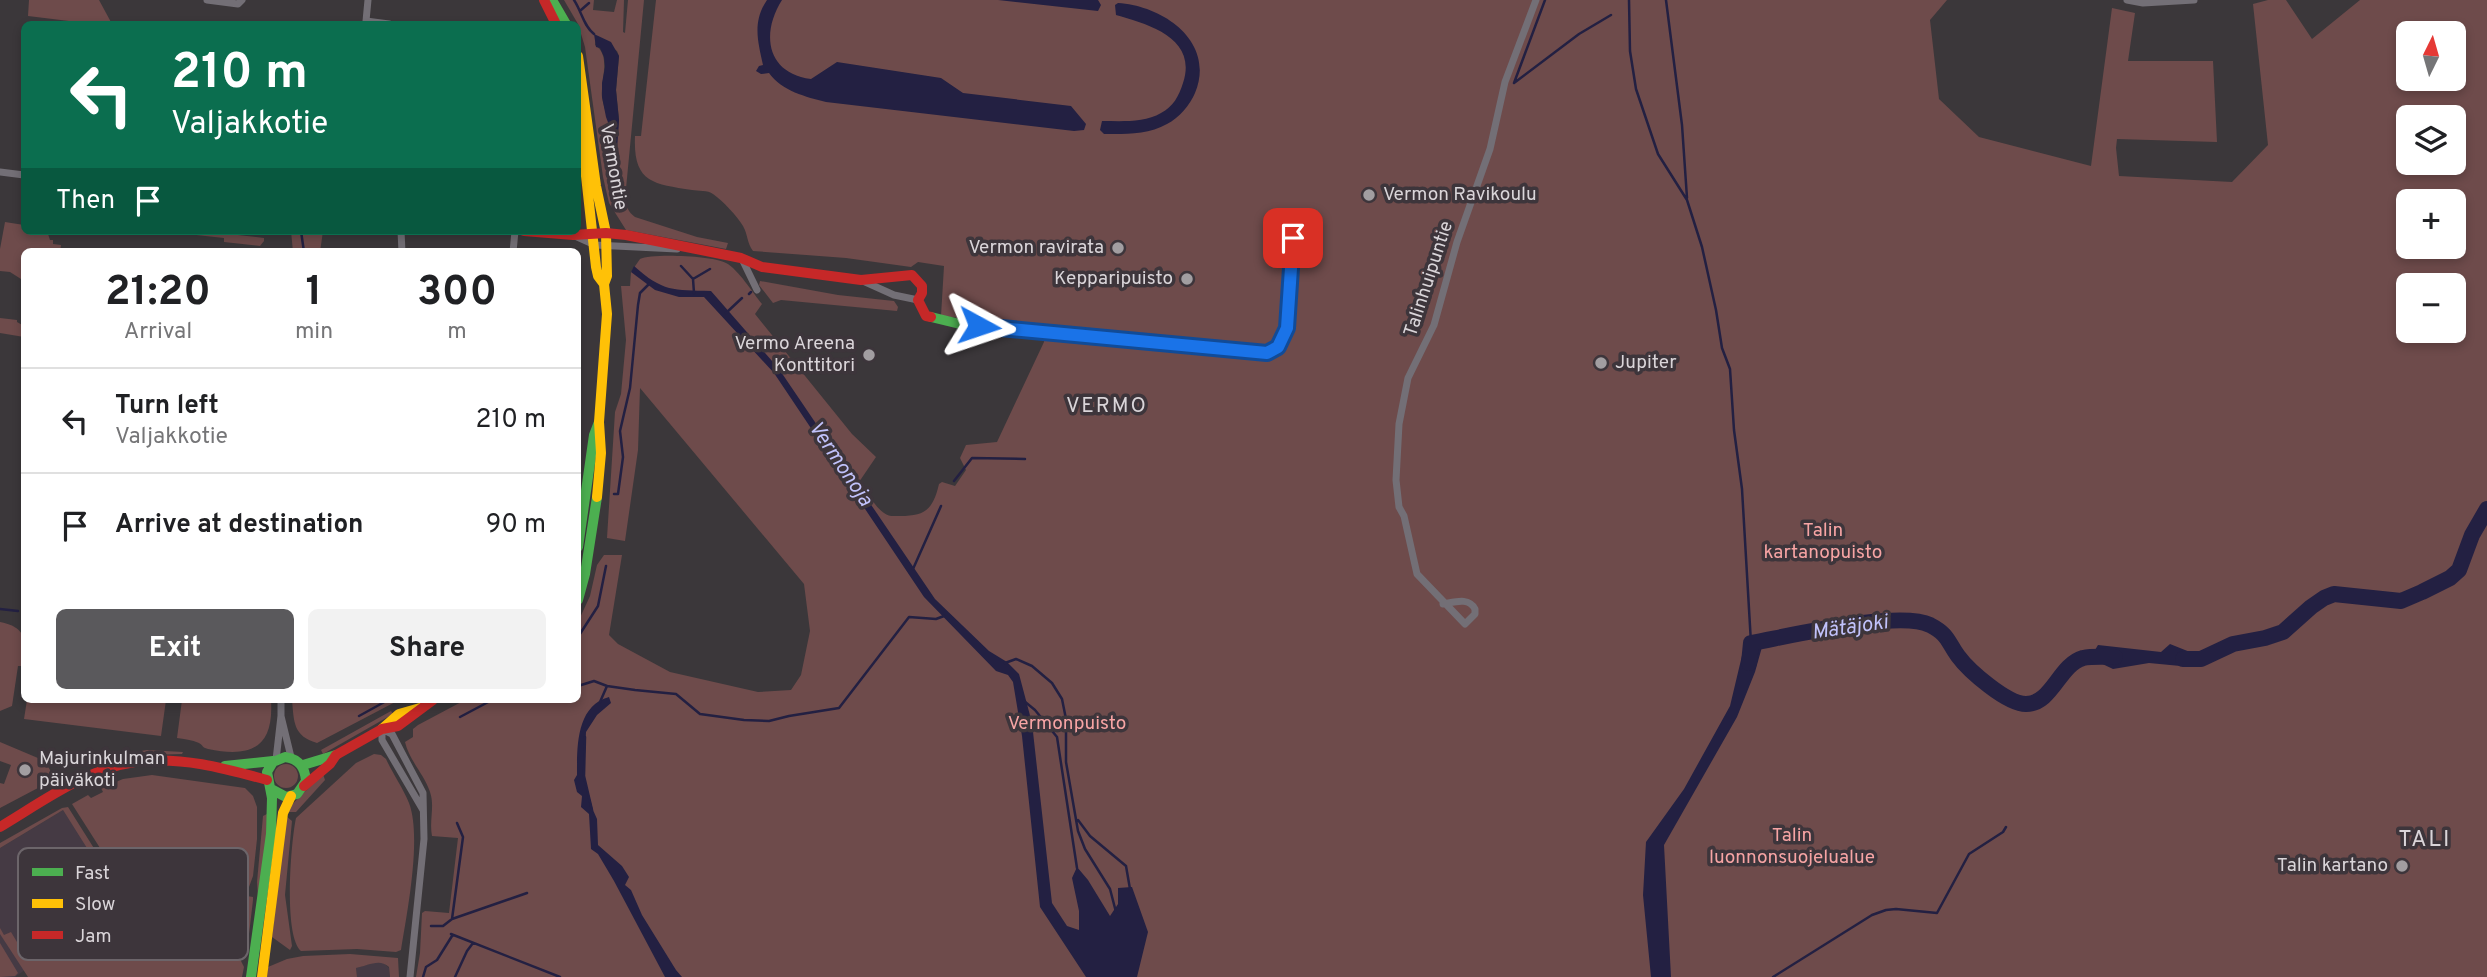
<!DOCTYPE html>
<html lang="en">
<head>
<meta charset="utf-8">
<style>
	:root { --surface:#fff; --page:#f2f2f2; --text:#202124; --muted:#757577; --line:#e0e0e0; --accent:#5a595c }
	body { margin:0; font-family:Overpass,sans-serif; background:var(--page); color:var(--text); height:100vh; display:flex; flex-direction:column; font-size:26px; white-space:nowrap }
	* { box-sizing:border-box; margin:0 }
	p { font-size:23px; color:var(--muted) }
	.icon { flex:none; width:38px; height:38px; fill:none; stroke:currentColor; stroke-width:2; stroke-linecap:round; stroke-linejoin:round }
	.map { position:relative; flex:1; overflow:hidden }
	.sheet { position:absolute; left:21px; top:248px; width:560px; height:455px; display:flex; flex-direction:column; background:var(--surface); border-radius:10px; box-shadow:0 4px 10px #0003 }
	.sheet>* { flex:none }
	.banner { position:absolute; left:21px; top:21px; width:560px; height:214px; border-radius:10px; box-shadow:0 4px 10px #0003; background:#0b6e4f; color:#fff; overflow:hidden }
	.needle { width:46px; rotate:5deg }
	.buttons { position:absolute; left:2396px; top:21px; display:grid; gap:14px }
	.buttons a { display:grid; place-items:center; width:70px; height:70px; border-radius:10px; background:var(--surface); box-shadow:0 4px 10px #0003; font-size:35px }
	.pin { position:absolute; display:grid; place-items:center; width:60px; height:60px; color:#fff; margin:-30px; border-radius:14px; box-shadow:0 4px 10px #0006 }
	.me { position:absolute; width:77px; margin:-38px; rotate:95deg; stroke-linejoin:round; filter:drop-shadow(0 0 5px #0008) }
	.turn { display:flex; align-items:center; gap:24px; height:147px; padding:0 35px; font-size:32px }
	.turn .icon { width:91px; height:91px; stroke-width:2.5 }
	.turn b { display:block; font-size:49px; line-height:60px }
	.then { display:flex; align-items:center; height:66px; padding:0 35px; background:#0003; gap:14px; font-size:26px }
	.eta { display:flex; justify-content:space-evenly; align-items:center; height:119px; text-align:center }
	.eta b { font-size:42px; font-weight:700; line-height:49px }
	.cta { display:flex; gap:14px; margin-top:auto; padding:14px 35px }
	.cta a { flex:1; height:80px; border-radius:10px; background:var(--accent); color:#fff; font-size:28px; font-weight:700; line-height:80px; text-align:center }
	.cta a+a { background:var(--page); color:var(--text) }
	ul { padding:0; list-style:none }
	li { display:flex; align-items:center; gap:21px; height:105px; padding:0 35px; border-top:2px solid var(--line) }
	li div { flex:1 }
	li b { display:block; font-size:26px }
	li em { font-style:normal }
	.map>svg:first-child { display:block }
	.built { fill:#453a44 }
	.green { fill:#6e4b4b; fill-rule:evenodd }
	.water { fill:#232042 }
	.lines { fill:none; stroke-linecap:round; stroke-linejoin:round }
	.stream { stroke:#232042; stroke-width:2.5 }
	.river { stroke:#232042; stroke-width:16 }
	.street { stroke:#736f76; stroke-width:7 }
	.fast { stroke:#4caf50; stroke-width:10 }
	.slow { stroke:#ffc107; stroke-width:10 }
	.jam { stroke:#c62828; stroke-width:10 }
	.route-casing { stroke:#114b97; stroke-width:18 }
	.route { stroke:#1a73e8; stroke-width:12 }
	.poi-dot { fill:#a29ea1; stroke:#3d353b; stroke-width:2.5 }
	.labels { text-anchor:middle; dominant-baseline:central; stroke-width:7; stroke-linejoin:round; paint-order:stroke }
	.street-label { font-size:19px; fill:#dad5d9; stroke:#3d353b }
	.poi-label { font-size:19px; fill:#dad5d9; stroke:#3d353b; text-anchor:end }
	.park-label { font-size:19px; fill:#f7a4a4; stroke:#3d353b }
	.neighbourhood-label { font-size:21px; letter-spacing:2px; fill:#dad5d9; stroke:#3d353b }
	.water-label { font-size:21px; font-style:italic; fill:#c1c2fb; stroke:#3d353b }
	.quarter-label { font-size:23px; letter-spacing:2px; fill:#dad5d9; stroke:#3d353b }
	.key { fill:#3d353b; stroke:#6c656a; stroke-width:2 }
	.key-label { font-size:19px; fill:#dad5d9 }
</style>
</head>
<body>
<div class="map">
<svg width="2487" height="977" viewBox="0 0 2487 977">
	<rect width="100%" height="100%" fill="#3b373a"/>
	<path class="built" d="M 63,810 L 123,900 L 15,977 L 0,977 L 0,848 Z
		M 376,962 L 384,963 L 389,968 L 390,977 L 357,977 L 356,968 Z"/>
	<path class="green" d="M 29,0 L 99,0 L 112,24 L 78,24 L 77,22 L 28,16 Z
		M 564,0 L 594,0 L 593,10 L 614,12 L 617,0 L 624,0 L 623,32 L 625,33 L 628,0 L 644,0 L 625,199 C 627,207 628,212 635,217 L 697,237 L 728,243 L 726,249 L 626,230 L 609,203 L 603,177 L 585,47 L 578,24 ZM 596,37 L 617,51 L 619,56 L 616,90 L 619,120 L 616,161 L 618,191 L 613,195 C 610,175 615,155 612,135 C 610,122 604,110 602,97 C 600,81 612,56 595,45 Z
		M 656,0 L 1947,0 L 1930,20 L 1939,99 L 1979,137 L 2091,166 L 2112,8 L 2135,13 L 2128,61 L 2213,61 L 2217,142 L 2117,139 L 2116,148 L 2119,176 L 2232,182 L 2268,145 L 2253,4 L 2268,0 L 2286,0 L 2312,39 L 2360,0 L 2487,0 L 2487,977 L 416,977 L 420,953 L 422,913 L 425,911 L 449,913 L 458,838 L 432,836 C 429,821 435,806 430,792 C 424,774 409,760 405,742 L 413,737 L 413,729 L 418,725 L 465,700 L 578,700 L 578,622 L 590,596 L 597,565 L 604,555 L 622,555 L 609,635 L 618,644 L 670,672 L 758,692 L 791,690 L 801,675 L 810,631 L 804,584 L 640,388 L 638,450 L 625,541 L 607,538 L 615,412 L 621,394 L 626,340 L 621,286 L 630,286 L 631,272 L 640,259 C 652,253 714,256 726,263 C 738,269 753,293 762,304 L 755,314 L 852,434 L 876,457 L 859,482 C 867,491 874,506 884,513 C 889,517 893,516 900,516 C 926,516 933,509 939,484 L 942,482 L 955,486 L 966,470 L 960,458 L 966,445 L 997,442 L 1044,342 L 1046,327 L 941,316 L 944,266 L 918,262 L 911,267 L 846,258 L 753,251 C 747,243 748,235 743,226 C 737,216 723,201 713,194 C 708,190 698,191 692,190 C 652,184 633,182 635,136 L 641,136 ZM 2408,33 L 2454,33 L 2454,79 L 2408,79 ZM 2408,117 L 2454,117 L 2454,163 L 2408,163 ZM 2408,201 L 2454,201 L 2454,247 L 2408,247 ZM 2408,285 L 2454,285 L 2454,331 L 2408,331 Z
		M 5,222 L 24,225 L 24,231 L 51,231 L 48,234 L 50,240 L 53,240 L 53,244 L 61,245 L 60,252 L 24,252 L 24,276 L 21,279 L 10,272 L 0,271 L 0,249 Z
		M 187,231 L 216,233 L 220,231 L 220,233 L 264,238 L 264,241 L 260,246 L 224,242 L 224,238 L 187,234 Z
		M 291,231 L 323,231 L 320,252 L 293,252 Z
		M 760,281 L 838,295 L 894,301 L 898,307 L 897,311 L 781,300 L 773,303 L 759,285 Z
		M 0,318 L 17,320 L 17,322 L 24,326 L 24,337 L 0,333 Z
		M 0,622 C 27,627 27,642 24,666 L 18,666 L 12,706 L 0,711 Z
		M 27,700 L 166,700 L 161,736 L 24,719 Z
		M 182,700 L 271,700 C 274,748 251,758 208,749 C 201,747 205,747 199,743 C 192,740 184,739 177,738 Z
		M 292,700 L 399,700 L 317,743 C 293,736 294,722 292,700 Z
		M 391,711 L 393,714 L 323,754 L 321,750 Z
		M 0,742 L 45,761 L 55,779 L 0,808 L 0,783 L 4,784 L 11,765 L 0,761 Z
		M 147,750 L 183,752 L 182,754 L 147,755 L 114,760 L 112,756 Z
		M 374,754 L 381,755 L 386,759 C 393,774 403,788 409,803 C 422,837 407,913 401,950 L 396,952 L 357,949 L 301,951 C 283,936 291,841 296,818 L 356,763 Z
		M274 776a12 12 0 1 1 24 0a12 12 0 1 1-24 0Z
		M 323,774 L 325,780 L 296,812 L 287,812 C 292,802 314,784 323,774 Z
		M 152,775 L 245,788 L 253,796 L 257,807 L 257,839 L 253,876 L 249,887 L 213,924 L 208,925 L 201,920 L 159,881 L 118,867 L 107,859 L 72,804 L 88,795 L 91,798 L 103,792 L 101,788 L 123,779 Z
		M 68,807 L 102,861 L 109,867 L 160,887 L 219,941 L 235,949 L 244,967 L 242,977 L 28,977 L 0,934 L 0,928 L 4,935 L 11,932 L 17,942 L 20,940 L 22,943 L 103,890 L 100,884 L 105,881 L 102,876 L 104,875 L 63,810 L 0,848 L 0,843 L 62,808 Z
		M 267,814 L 266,849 L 258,897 L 257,882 L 263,816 Z
		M 286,816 L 292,821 L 285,895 L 292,946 L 290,950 L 272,937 Z
		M 247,896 L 253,897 L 253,900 L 249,934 L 236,945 L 217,935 L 214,929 Z
		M 0,943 L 18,973 L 15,976 L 0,977 Z
		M 350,954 L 398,958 L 399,977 L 390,977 L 389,967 C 379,958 368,966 356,968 L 357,977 L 267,977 L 268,967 L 287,959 L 303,956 Z"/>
	<path class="water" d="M 767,0 L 782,0 C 761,33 766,73 811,79 L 837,62 L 941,78 L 963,93 L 1071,106 L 1086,124 L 1084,130 L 1074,131 L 826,102 C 806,97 782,91 769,73 L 761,74 L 756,71 L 759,66 L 763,65 C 758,42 752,22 767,0 Z
		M 998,0 L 1098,0 L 1101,5 L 1098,11 Z
		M 1118,3 C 1164,6 1216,42 1195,93 C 1190,105 1179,118 1167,124 C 1148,135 1125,134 1104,134 L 1100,130 L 1102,121 C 1121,121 1144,123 1161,113 C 1173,107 1179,96 1183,83 C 1198,38 1148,24 1116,15 L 1115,5 Z
		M 594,34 L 611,42 L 619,56 L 616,90 L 619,120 L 616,161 L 618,191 L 613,195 L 612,133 L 606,117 L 602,97 L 602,83 L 605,67 L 604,57 L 600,48 L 596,47 Z
		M 634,266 C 663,292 673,290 711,291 L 779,369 L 935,599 L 989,651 L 1007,662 L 1019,674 L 1032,723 L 1052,903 L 1067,926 L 1079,930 L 1079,911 L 1072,878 L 1077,867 L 1088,880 L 1110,916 L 1118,904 L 1118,888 L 1132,887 L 1148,932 L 1137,977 L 1086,977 L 1040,907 L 1022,736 L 1013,682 L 1008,675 L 996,671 L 924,597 L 774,373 L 704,297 L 679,297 L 655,290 L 631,272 Z
		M 1745,643 L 1751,643 L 1762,647 L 1755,672 L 1737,717 L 1664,845 L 1671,977 L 1651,977 L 1643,895 L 1646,842 L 1684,789 L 1730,706 Z
		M 2170,644 L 2200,656 L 2202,662 L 2191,667 L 2149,663 L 2113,669 L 2094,660 L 2092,655 L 2098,645 L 2161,652 Z
		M 609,697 L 611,703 L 597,715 L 586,732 L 584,776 L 593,810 L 597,819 L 598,845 L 622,866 L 629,877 L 625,885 L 631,890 L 642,915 L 676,970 L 682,977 L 665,977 L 614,881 L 598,854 L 591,849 L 589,814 L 581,807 L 582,796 L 577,792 L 574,780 L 577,775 C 577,747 576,706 609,697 Z"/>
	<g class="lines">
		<path class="stream" d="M 574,0 C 582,12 583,25 594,34
			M 1545,0 L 1514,83 L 1579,34 L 1611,15
			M 1629,0 L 1630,51 L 1636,89 L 1658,154 L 1687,200 L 1702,247 L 1716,310 L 1722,348 L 1730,369 L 1734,430 L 1742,489 L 1751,643
			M 1666,0 L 1682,125 L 1687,198
			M 581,10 L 589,3
			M 301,231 L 304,252
			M 681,266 L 693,279 L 694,293
			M 693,279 L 710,269
			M 749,294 L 751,292
			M 726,313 L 742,298
			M 954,481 L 972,458 L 1025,459
			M 614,494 L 618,494 L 623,457 L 620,431 L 630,388 L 638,305 L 640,293 L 649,284
			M 913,569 L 941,506
			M 0,609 L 18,611
			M 578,637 L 598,606 L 606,566
			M 1005,663 L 1016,659 L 1032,666 L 1052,683 L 1062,699 L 1066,719 L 1066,762 L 1078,831 L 1085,849 L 1110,889 L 1116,912
			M 578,686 L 594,681 L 607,686 L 635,690 L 676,694 L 700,714 L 744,720 L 769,721 L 789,716 L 839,708 L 909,617 L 936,619 L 944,616
			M 1024,701 L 1035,710 L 1057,737 L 1077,868
			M 600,702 L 607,686
			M 359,716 L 388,700
			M 460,717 L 492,700
			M 585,737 L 584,776 L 592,810
			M 1078,820 L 1090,836 L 1126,866 L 1130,889
			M 452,919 L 463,837 L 457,823
			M 431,926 L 442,926
			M 443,926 L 452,919 L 527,893
			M 451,934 L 560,977
			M 423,977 L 426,967 L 437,960 L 452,936
			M 455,977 L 467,951 L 473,943
			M 1773,977 L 1872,915 L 1886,910 L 1896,909 L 1937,913 L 1969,854 L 2003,832 L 2006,827"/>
		<path class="river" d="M 2183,659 L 2201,659 L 2233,644 L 2265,638 L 2283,632 L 2311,607 L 2324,598 L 2334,594 L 2401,601 L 2422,592 L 2450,578 L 2459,570 L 2472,535 L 2487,509
			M 1749,663 L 1751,643 C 1790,636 1899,610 1930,625 C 1949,635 1947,641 1958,656 C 1969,671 2007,704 2026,704 C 2052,704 2059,665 2083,658 C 2093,656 2104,657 2115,657"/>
		<path class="street" d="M 207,0 L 238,4 L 242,0
			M 368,0 L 366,21 L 389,24
			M 2127,0 L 2143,3 L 2194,0
			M 0,172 L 24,175
			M 401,231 L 402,252
			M 575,236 L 595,245 L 677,249
			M 513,252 L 515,231
			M 742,259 L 757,290
			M 863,281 L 894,295 L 918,300
			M 1443,604 C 1455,602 1469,597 1475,609 L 1475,614 L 1465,624 L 1417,574 L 1404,516 L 1399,507 L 1396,480 L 1399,424 L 1408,378 L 1434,325 L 1457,242 L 1490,149 L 1505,82 L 1536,0
			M 281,700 L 281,716
			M 276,760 L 281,716 L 291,757
			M 410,977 L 424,839 L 423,793 L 392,734 L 382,729 L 382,740 L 423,810"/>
		<path class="fast" d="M 552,0 L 566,24
			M 931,317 L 964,325 L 1267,353 L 1278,347 L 1287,328 L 1293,238
			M 578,547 L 594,435 L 599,422
			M 578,600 L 585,574 L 597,497
			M 303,765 L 336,755
			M 225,766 L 273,761
			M 251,977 L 271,834 L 272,798 L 267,772 L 273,762 L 285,757 C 299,759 305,767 306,781 L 297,794 L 286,797 L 271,789"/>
		<path class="slow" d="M 578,56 L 596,186 L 606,233 L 607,276 L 604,284 L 607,314 L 599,422 L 601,453 L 597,497
			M 578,103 L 596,267 L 598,276 L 604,284
			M 382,729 L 399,714 L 420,708
			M 262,977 L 283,813 L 291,796"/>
		<path class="jam" d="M 544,0 L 556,24
			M 524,231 L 573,235 L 606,233 L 626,235 L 741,258 L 762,267 L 861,280 L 912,275 L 922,286 L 922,293 L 918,300 L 926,316 L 931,317
			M 304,786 L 330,764 L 336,755 L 382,729 L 398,726 L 433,700
			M 0,827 C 42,802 86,769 135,762 C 180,756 224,768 267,780"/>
	</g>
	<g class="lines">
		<defs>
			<path id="route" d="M 979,326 L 1267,353 L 1278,347 L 1287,328 L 1293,238"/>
		</defs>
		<use href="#route" class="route-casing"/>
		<use href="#route" class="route"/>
	</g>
	<g class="poi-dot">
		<circle cx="1369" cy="195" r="7"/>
		<circle cx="1118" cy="248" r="7"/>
		<circle cx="1187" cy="279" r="7"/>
		<circle cx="869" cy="355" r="7"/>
		<circle cx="1601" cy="363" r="7"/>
		<circle cx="25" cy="770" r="7"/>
		<circle cx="2402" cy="866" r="7"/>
	</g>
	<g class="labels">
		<g class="street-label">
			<text transform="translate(613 167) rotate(80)">Vermontie</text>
			<text transform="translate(1429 279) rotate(-72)">Talinhuipuntie</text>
		</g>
		<g class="poi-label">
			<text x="1383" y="195" text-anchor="start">Vermon Ravikoulu</text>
			<text x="1104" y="248">Vermon ravirata</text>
			<text x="1173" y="279">Kepparipuisto</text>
			<text x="855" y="344">Vermo Areena<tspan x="855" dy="22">Konttitori</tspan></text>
			<text x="1615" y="363" text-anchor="start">Jupiter</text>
			<text x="39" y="759" text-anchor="start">Majurinkulman<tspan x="39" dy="22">päiväkoti</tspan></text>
			<text x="2388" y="866">Talin kartano</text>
		</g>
		<g class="park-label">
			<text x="1823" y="531">Talin<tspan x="1823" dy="22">kartanopuisto</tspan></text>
			<text x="1067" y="724">Vermonpuisto</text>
			<text x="1792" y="836">Talin<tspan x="1792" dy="22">luonnonsuojelualue</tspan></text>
		</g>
		<g class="neighbourhood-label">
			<text x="1107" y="406">VERMO</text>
		</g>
		<g class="water-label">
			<text transform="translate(840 464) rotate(56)">Vermonoja</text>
			<text transform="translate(1850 628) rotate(-8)">Mätäjoki</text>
		</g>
		<g class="quarter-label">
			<text x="2425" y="840">TALI</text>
		</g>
	</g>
	<rect x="18" y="848" width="230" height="112" rx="10" class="key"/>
	<rect x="32" y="868" width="31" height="8" fill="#4caf50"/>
	<rect x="32" y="899" width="31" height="9" fill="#ffc107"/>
	<rect x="32" y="931" width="31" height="8" fill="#c62828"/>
	<g class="key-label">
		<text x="75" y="879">Fast</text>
		<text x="75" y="910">Slow</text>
		<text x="75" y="942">Jam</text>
	</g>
</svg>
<div class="buttons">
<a><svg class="needle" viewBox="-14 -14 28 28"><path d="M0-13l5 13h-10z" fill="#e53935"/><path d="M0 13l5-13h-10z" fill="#757577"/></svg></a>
<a><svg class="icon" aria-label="layers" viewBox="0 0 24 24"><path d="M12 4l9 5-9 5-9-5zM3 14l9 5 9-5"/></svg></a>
<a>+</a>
<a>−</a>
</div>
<div class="pin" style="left:1293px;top:238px;background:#d93025"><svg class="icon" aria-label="arrive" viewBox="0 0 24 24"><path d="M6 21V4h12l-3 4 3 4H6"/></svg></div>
<svg class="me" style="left:979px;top:326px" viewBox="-20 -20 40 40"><path d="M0-17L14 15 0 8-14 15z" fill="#1a73e8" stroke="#fff" stroke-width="4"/></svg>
<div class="banner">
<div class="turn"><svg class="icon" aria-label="left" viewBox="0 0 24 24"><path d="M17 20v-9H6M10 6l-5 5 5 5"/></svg><div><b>210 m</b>Valjakkotie</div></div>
<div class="then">Then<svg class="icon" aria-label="arrive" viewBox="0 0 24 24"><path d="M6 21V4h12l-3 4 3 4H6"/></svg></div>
</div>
<section class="sheet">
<div class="eta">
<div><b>21:20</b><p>Arrival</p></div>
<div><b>1</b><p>min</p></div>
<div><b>300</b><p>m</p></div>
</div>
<ul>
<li><svg class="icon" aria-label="left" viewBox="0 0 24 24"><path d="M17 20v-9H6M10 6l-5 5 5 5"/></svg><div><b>Turn left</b><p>Valjakkotie</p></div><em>210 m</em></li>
<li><svg class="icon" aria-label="arrive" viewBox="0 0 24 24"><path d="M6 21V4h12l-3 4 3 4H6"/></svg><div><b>Arrive at destination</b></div><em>90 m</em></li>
</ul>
<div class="cta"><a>Exit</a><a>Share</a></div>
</section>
</div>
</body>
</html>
